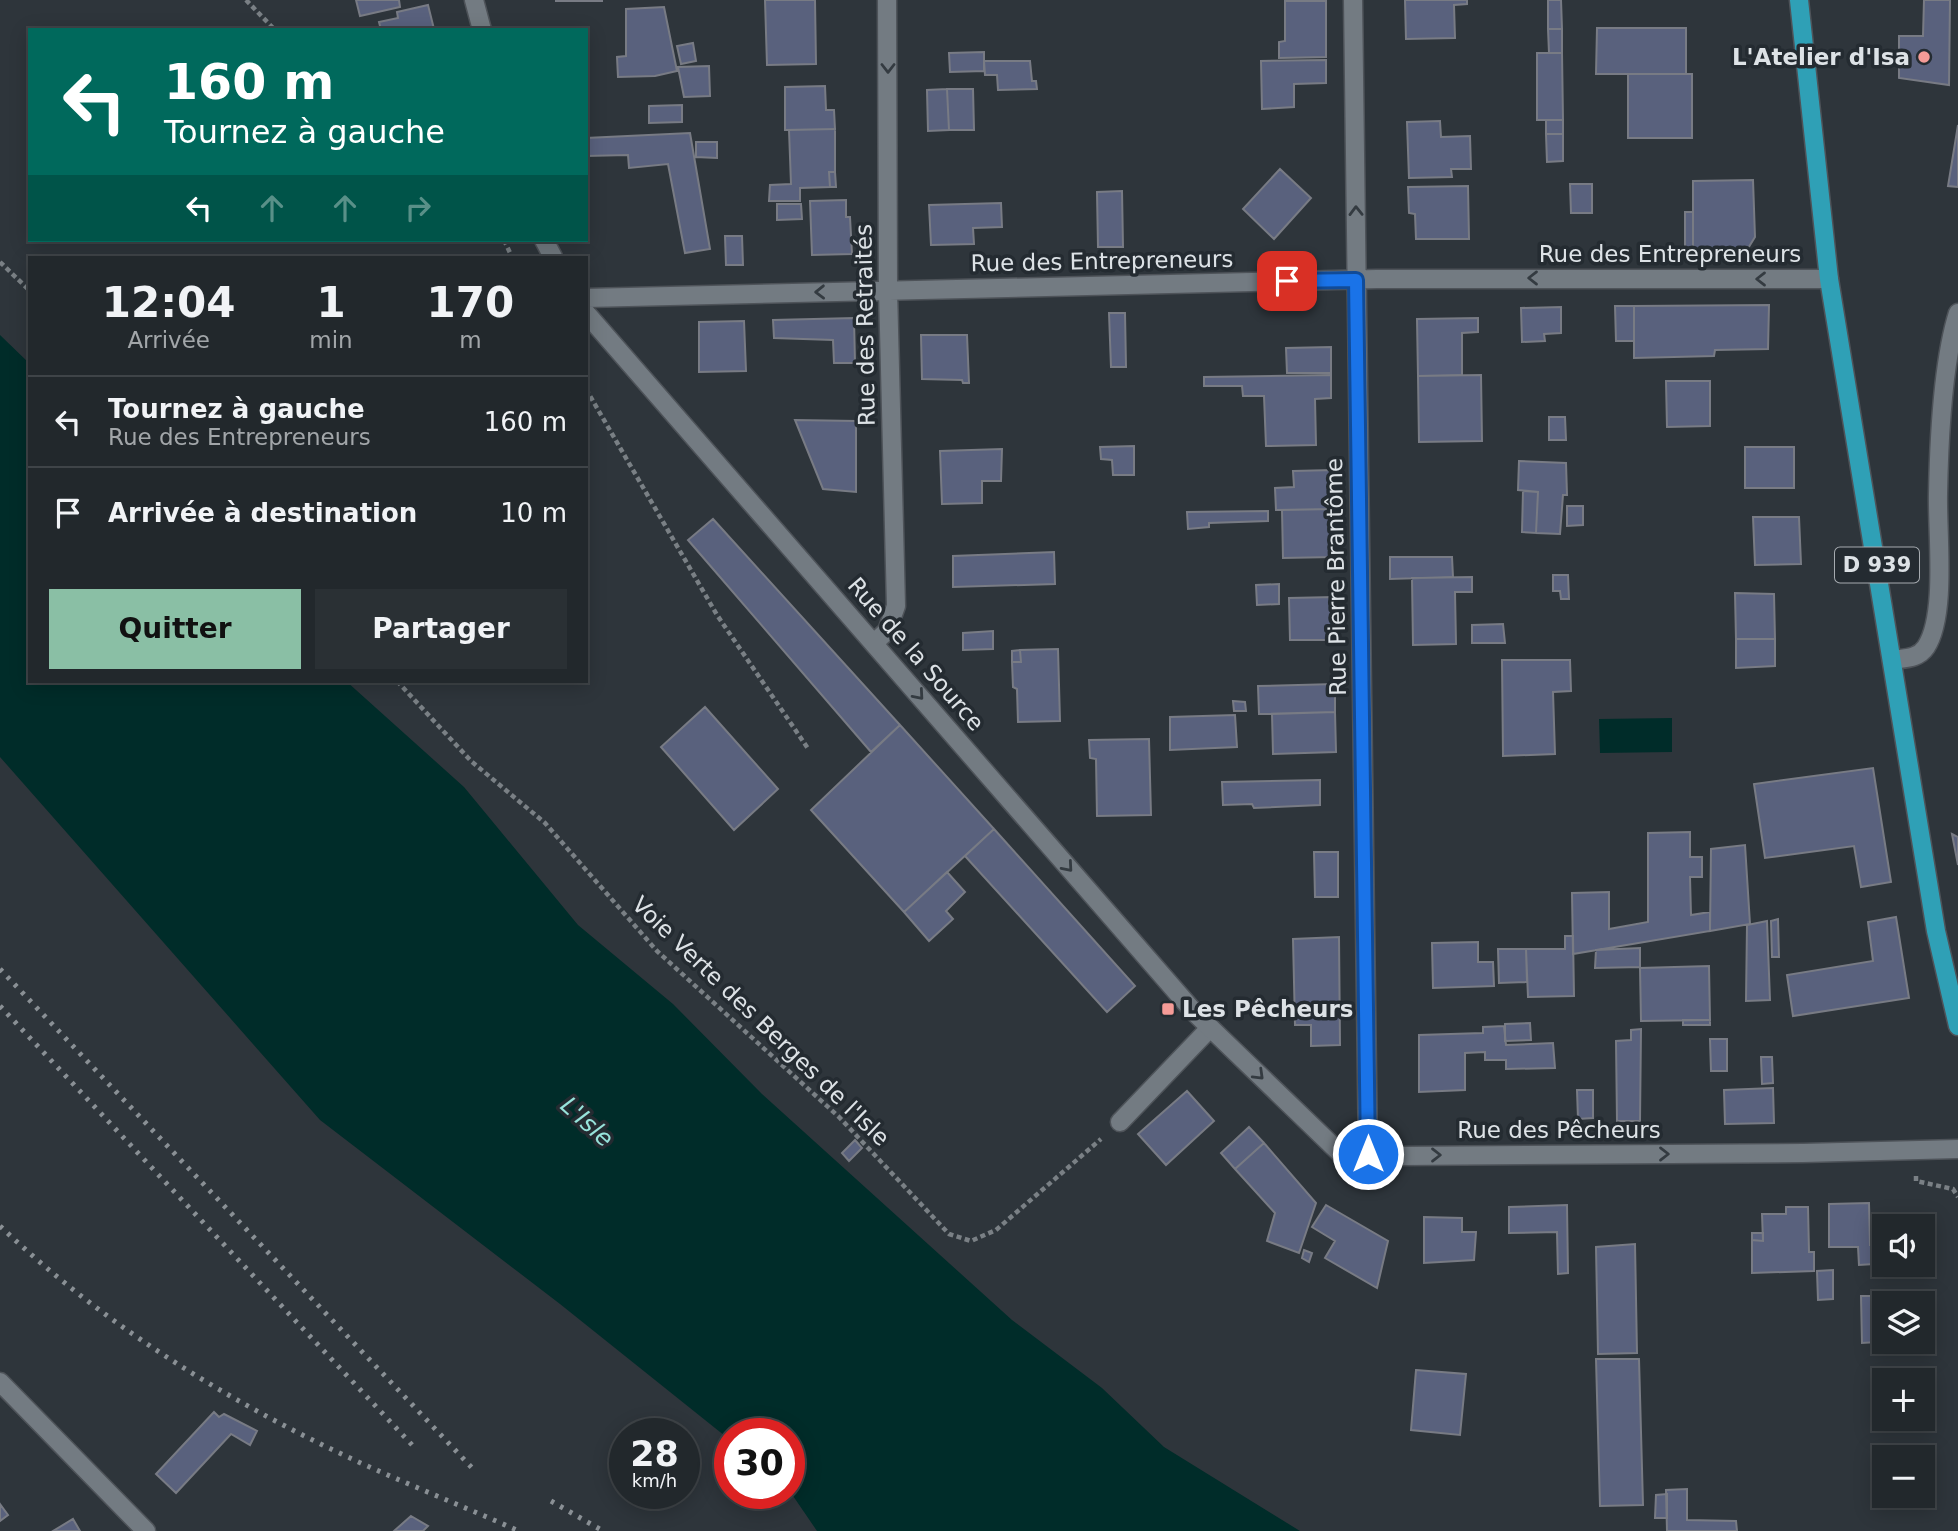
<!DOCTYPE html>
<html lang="fr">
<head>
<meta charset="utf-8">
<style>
	:root { --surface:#22282c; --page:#2a3034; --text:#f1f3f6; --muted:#a2a6a9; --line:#3f4448; --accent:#8abfa5 }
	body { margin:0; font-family:"DejaVu Sans",sans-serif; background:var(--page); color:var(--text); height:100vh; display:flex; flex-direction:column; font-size:26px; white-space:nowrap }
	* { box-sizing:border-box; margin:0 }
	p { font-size:23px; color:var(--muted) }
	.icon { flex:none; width:38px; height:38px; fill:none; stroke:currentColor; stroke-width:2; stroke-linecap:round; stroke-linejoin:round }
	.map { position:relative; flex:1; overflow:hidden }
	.sheet { position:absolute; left:28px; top:256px; width:560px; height:427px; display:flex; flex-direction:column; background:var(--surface); border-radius:0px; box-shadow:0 4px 18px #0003,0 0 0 2px var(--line) }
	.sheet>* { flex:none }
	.guide { position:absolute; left:28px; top:28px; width:560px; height:214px; border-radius:0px; box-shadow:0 4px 18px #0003,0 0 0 2px var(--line); background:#00695c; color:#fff; overflow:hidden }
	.fabs { position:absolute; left:1872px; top:1214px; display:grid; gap:14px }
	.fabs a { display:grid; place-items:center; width:63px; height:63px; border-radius:0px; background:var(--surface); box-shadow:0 4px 18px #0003,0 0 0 2px var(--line); font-size:35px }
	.speed { position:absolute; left:609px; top:1418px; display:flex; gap:14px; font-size:35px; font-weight:700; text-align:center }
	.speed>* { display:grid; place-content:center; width:91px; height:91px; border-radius:50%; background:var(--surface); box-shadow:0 4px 18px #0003,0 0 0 2px var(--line); line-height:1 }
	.speed small { font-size:18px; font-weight:400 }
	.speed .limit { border:10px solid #d22; background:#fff; color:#111 }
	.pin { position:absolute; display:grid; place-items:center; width:60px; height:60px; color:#fff; margin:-30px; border-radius:14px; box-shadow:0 4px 10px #0006 }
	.me { position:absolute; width:77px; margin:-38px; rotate:0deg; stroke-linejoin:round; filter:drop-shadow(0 0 5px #0008) }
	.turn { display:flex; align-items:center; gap:24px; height:147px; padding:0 21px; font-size:32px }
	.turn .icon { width:91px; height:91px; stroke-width:2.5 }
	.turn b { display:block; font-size:49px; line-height:60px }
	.lanes { display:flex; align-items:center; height:66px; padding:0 21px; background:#0003; justify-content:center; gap:35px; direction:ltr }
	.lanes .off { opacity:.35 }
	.eta { display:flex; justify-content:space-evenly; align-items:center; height:119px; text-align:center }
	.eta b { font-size:42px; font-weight:800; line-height:49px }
	.action { display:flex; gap:14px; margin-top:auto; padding:14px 21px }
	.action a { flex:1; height:80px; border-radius:0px; background:var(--accent); color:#111; font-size:28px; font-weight:800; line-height:80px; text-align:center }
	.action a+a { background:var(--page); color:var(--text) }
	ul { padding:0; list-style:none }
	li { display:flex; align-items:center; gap:21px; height:91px; padding:0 21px; border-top:2px solid var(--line) }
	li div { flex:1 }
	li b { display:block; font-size:26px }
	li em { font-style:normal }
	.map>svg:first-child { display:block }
	.water { fill:#002c29 }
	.building { fill:#59617d; stroke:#787b84; stroke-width:2 }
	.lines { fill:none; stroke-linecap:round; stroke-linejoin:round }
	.lane-casing { stroke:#4e5359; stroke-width:21 }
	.street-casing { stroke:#4e5359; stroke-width:21 }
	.primary-casing { stroke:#4e5359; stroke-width:21 }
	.path { stroke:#7a8085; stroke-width:4.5; stroke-dasharray:5 3.5; stroke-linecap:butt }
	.lane { stroke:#737b82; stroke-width:18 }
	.street { stroke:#737b82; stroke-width:18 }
	.primary { stroke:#2fa0b6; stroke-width:18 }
	.rail { stroke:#8a9095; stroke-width:5; stroke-dasharray:3.5 7; stroke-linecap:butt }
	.oneway { stroke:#343b41 }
	.route-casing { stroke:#114b97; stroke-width:18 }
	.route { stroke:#1a73e8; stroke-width:12 }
	.poi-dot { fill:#f59b97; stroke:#242b31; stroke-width:2.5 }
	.labels { text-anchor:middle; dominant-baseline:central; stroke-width:7; stroke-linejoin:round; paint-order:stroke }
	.shield { fill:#242b31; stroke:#a6abb0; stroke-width:2 }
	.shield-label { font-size:21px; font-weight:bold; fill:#dde2e6 }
	.poi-label { font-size:23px; font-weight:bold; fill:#dde2e6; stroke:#242b31; text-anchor:end }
	.street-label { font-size:23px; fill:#dde2e6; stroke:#242b31 }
	.water-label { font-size:24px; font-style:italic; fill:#97e3db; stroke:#242b31 }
</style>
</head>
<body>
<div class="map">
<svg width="1958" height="1531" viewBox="0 0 1958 1531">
	<rect width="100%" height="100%" fill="#2e353b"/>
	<path class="water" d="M 0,335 L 30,364 L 30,681 L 346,681 L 464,787 L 578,925 L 673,1004 L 762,1094 L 1012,1320 L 1102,1388 L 1164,1447 L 1300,1531 L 817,1531 L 789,1490 L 789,1433 L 730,1433 L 730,1440 L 560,1304 L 320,1120 L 0,757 Z
		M 1672,718 L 1672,752 L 1600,753 L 1599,719 Z"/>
	<path class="building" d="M 356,0 L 399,0 L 400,7 L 360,16 Z
		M 556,0 L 602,0 L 602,1 L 556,1 Z
		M 765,0 L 815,0 L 816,64 L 767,65 Z
		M 1405,0 L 1467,0 L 1467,4 L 1454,5 L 1455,38 L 1406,39 Z
		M 1548,0 L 1561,0 L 1562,29 L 1548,29 Z
		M 1924,0 L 1950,0 L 1949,85 L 1899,78 L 1899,36 L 1923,36 Z
		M 1285,1 L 1326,1 L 1326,57 L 1279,58 L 1279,42 L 1285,41 Z
		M 428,5 L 434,29 L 381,30 L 379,22 L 398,18 L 397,12 Z
		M 664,7 L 677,71 L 655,76 L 618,77 L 617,57 L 626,56 L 626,9 Z
		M 1597,28 L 1686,28 L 1686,74 L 1596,74 Z
		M 1548,29 L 1562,29 L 1562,53 L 1549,53 Z
		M 693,43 L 696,61 L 681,64 L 677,46 Z
		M 984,52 L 984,71 L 950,72 L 949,53 Z
		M 1537,53 L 1562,53 L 1563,120 L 1537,120 Z
		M 1326,60 L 1326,83 L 1294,84 L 1294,107 L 1262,109 L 1261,61 Z
		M 984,61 L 1030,61 L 1032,81 L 1036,81 L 1037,89 L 998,90 L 997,75 L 985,75 Z
		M 709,66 L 710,96 L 684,97 L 678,67 Z
		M 1628,74 L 1692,74 L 1692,138 L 1628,138 Z
		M 825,86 L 826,110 L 834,110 L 835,129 L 785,130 L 785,87 Z
		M 947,89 L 949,130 L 928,131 L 927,90 Z
		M 947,89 L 973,89 L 974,130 L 949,130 Z
		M 682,105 L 682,122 L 649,123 L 649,106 Z
		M 1546,120 L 1563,120 L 1563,134 L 1546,134 Z
		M 1440,121 L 1441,137 L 1470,136 L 1471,169 L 1451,169 L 1452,177 L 1409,178 L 1407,122 Z
		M 1958,125 L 1958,187 L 1948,186 Z
		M 835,129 L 835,172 L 829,172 L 830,187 L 800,188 L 800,201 L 769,201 L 770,185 L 791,184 L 789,130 Z
		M 690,133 L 710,249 L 685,253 L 668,164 L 629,168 L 628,155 L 586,156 L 586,138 Z
		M 1546,134 L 1563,134 L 1563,161 L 1547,162 Z
		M 696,142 L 717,142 L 717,158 L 696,157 Z
		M 1280,169 L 1311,198 L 1274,239 L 1243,209 Z
		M 829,172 L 835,172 L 836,187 L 830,187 Z
		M 1753,180 L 1755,237 L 1747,250 L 1693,251 L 1693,181 Z
		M 1570,184 L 1592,184 L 1592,213 L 1571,213 Z
		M 1468,186 L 1469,239 L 1416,239 L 1415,214 L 1409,213 L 1408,187 Z
		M 1122,191 L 1123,247 L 1098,247 L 1097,192 Z
		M 846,200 L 846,217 L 850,217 L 852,254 L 812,255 L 810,201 Z
		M 1001,203 L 1002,227 L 973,228 L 974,244 L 931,245 L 929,205 Z
		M 777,204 L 801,204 L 802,219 L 777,220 Z
		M 1685,212 L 1693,212 L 1693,251 L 1685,251 Z
		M 725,236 L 742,236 L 743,265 L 726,265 Z
		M 1769,305 L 1768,349 L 1715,350 L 1714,356 L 1634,358 L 1634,306 Z
		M 1615,306 L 1634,306 L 1634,341 L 1616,341 Z
		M 1561,307 L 1561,333 L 1544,334 L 1545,341 L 1522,342 L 1521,308 Z
		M 1109,313 L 1125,313 L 1126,367 L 1111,367 Z
		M 854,318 L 855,363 L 834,363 L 833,340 L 774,338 L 773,320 Z
		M 1478,318 L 1478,332 L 1462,333 L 1462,375 L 1418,376 L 1417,319 Z
		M 744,321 L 746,371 L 699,372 L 699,322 Z
		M 921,335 L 967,335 L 969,383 L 963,383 L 962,380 L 922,379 Z
		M 1331,347 L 1331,373 L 1287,373 L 1286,348 Z
		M 1331,375 L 1331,398 L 1315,399 L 1316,445 L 1266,446 L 1264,396 L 1243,396 L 1242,386 L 1204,386 L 1204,377 Z
		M 1481,375 L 1482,441 L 1419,442 L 1418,376 Z
		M 1666,381 L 1710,381 L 1710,426 L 1667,427 Z
		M 1549,417 L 1565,417 L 1566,440 L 1549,440 Z
		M 795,420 L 856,421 L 856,492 L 823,489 Z
		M 1134,446 L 1134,475 L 1113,475 L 1112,460 L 1101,459 L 1100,447 Z
		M 1745,447 L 1794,447 L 1794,488 L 1745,488 Z
		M 1002,449 L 1001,481 L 982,481 L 982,503 L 942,504 L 940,451 Z
		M 1519,461 L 1566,463 L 1567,495 L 1563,495 L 1560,534 L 1536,533 L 1538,492 L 1518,490 Z
		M 1333,470 L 1333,509 L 1276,510 L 1275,488 L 1294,487 L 1293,471 Z
		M 1523,491 L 1538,492 L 1536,533 L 1522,532 Z
		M 1567,506 L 1583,506 L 1583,525 L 1567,526 Z
		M 1333,509 L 1333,557 L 1283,558 L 1282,510 Z
		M 1268,511 L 1268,521 L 1209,523 L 1209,527 L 1188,529 L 1187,512 Z
		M 1753,517 L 1799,517 L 1801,564 L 1755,565 Z
		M 713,519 L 900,725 L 871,752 L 688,540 Z
		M 1054,552 L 1055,584 L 953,587 L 953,556 Z
		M 1390,557 L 1452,557 L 1453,577 L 1390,579 Z
		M 1553,575 L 1568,575 L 1569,599 L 1561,599 L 1560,591 L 1553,591 Z
		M 1472,577 L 1472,592 L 1455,592 L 1456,644 L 1413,645 L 1412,578 Z
		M 1279,584 L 1279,604 L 1257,605 L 1256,585 Z
		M 1735,593 L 1774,594 L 1775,639 L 1736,639 Z
		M 1334,597 L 1334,640 L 1290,640 L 1289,598 Z
		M 1503,624 L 1505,643 L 1472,643 L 1472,625 Z
		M 993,631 L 993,649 L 963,650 L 963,633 Z
		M 1736,639 L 1775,639 L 1775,666 L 1736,668 Z
		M 1058,649 L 1060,721 L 1018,722 L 1017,689 L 1013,687 L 1012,662 L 1021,662 L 1020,650 Z
		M 1020,650 L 1021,662 L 1012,662 L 1012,651 Z
		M 1502,660 L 1570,660 L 1571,691 L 1553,692 L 1555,754 L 1503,756 Z
		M 1335,684 L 1335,712 L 1259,714 L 1258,686 Z
		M 1233,701 L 1245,702 L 1246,711 L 1234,711 Z
		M 705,707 L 778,789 L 734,830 L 661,747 Z
		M 1335,712 L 1336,752 L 1273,754 L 1272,714 Z
		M 1235,715 L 1237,747 L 1170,750 L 1170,717 Z
		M 900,725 L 994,829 L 904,912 L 811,810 Z
		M 1149,739 L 1151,815 L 1097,816 L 1096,759 L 1090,758 L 1089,740 Z
		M 1873,768 L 1891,882 L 1861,887 L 1854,846 L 1765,858 L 1754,784 Z
		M 1320,780 L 1320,805 L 1254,808 L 1252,804 L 1223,805 L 1222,782 Z
		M 994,829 L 1135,986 L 1107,1012 L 965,856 Z
		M 1690,832 L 1690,857 L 1702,857 L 1702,877 L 1690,877 L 1691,915 L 1710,912 L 1710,931 L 1573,954 L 1572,893 L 1609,892 L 1609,929 L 1648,922 L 1648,833 Z
		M 1952,834 L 1958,837 L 1958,865 Z
		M 1745,845 L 1750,924 L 1710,931 L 1711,849 Z
		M 1314,852 L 1338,852 L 1338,897 L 1315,897 Z
		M 947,872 L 965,892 L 946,911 L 953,919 L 929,941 L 904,912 Z
		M 1896,917 L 1909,998 L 1793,1016 L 1787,975 L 1873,961 L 1868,922 Z
		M 1778,919 L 1779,957 L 1772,957 L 1771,921 Z
		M 1767,921 L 1770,1000 L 1746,1001 L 1747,925 Z
		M 1565,936 L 1573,936 L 1574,996 L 1528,997 L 1526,949 L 1565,949 Z
		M 1339,937 L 1340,1045 L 1311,1046 L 1311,1025 L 1295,1025 L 1293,939 Z
		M 1478,942 L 1478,962 L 1493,962 L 1494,986 L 1433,988 L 1432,943 Z
		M 1640,948 L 1640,967 L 1595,968 L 1596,950 Z
		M 1498,949 L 1526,949 L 1527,982 L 1499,983 Z
		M 1709,966 L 1710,1020 L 1641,1021 L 1640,968 Z
		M 1683,1020 L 1710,1020 L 1710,1025 L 1683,1025 Z
		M 1530,1023 L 1531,1040 L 1505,1041 L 1505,1024 Z
		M 1504,1026 L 1506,1045 L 1553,1043 L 1555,1068 L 1506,1069 L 1506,1060 L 1485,1060 L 1485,1052 L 1465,1053 L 1465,1090 L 1419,1092 L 1419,1035 L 1483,1033 L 1483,1027 Z
		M 1641,1029 L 1640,1121 L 1617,1121 L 1616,1041 L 1631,1040 L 1631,1030 Z
		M 1710,1039 L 1727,1039 L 1727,1071 L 1711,1071 Z
		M 1761,1057 L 1772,1057 L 1773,1083 L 1762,1084 Z
		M 1773,1088 L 1774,1123 L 1725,1124 L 1724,1090 Z
		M 1577,1090 L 1593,1090 L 1593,1118 L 1578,1119 Z
		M 1187,1091 L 1214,1121 L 1166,1165 L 1138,1134 Z
		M 1249,1127 L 1264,1143 L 1235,1169 L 1221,1153 Z
		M 855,1140 L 862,1148 L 849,1161 L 842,1153 Z
		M 1264,1143 L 1316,1203 L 1299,1253 L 1267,1241 L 1275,1213 L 1235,1169 Z
		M 1869,1203 L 1870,1245 L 1874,1245 L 1874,1264 L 1859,1265 L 1858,1247 L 1829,1247 L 1829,1204 Z
		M 1326,1205 L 1388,1241 L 1377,1288 L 1325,1258 L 1335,1241 L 1312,1227 Z
		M 1567,1205 L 1568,1273 L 1558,1274 L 1557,1232 L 1509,1233 L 1509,1207 Z
		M 1786,1207 L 1808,1207 L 1809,1252 L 1814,1252 L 1814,1271 L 1752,1273 L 1752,1240 L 1763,1241 L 1762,1214 L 1786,1214 Z
		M 1424,1217 L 1462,1218 L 1462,1232 L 1476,1232 L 1474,1260 L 1424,1263 Z
		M 1752,1233 L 1763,1233 L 1763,1241 L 1752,1240 Z
		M 1635,1244 L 1637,1353 L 1598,1354 L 1596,1247 Z
		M 1304,1250 L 1312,1253 L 1309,1262 L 1302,1258 Z
		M 1833,1270 L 1833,1299 L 1818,1300 L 1817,1271 Z
		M 1861,1296 L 1875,1296 L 1877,1342 L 1862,1343 Z
		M 1596,1359 L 1639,1359 L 1643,1505 L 1600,1506 Z
		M 1416,1370 L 1466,1374 L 1460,1435 L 1411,1430 Z
		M 214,1412 L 219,1417 L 224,1414 L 257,1431 L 250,1445 L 231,1434 L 176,1493 L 156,1474 Z
		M 1687,1489 L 1687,1520 L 1736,1521 L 1737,1531 L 1667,1531 L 1666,1490 Z
		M 1667,1494 L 1667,1518 L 1655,1518 L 1656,1495 Z
		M 0,1504 L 8,1515 L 0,1521 Z
		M 411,1516 L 428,1526 L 423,1531 L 394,1531 Z
		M 73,1519 L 80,1531 L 53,1531 Z"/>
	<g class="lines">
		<defs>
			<path id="lane" d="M 1892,660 C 1905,658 1918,659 1926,647 C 1947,615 1937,533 1938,494 C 1939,440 1942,364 1958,313
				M 1120,1122 L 1210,1028"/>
			<path id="street" d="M 474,0 L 482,30
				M 1353,0 L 1368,1154
				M 544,240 L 553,257
				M 586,298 L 1377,279 L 1829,279
				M 586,313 L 1194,1012 L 1340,1153 L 1401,1156 L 1803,1153 L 1958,1149
				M 874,643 L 887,631 L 896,606 L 888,290 L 887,0
				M 0,1382 L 146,1531"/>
			<path id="primary" d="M 1799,0 L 1829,279 L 1936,931 L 1958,1026"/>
		</defs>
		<use href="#lane" class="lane-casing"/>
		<use href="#street" class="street-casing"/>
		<use href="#primary" class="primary-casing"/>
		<path class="path" d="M 246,0 L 275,30
			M 504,240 L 512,257
			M 0,262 L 30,291
			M 586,389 L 717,615 L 809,750
			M 397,681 L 471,761 L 545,823 L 657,951 L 839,1117 L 949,1234 L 971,1241 L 996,1230 L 1101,1139
			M 1916,1176 L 1916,1181 L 1953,1189 L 1958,1197"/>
		<use href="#lane" class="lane"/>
		<use href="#street" class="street"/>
		<use href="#primary" class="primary"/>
		<path class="rail" d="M 0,969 L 474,1470
			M 0,1006 L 414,1447
			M 0,1226 C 105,1326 231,1404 363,1464 C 414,1487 467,1508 519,1531
			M 551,1501 L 603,1531"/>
	</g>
	<defs><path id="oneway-chevron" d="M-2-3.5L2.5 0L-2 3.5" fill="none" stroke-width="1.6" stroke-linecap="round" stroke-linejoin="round" transform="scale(1.75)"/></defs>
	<g class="oneway">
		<use href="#oneway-chevron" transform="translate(888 68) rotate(90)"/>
		<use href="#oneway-chevron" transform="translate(1356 211) rotate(-91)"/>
		<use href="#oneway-chevron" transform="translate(1533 278) rotate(180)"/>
		<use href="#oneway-chevron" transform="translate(1761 279) rotate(-180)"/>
		<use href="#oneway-chevron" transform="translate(820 292) rotate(179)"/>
		<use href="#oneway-chevron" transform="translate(919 695) rotate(49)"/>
		<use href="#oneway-chevron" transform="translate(1068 867) rotate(49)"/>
		<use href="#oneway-chevron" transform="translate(1259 1075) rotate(44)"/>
		<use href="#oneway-chevron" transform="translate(1664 1154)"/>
		<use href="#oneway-chevron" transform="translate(1436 1155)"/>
	</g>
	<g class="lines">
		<defs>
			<path id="route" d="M 1287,281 L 1356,280 L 1368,1154"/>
		</defs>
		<use href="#route" class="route-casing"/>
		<use href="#route" class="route"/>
	</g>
	<g class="poi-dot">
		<circle cx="1924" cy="57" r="7"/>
		<rect x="1161" y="1002" width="14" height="14" rx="3.5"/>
	</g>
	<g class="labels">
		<rect class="shield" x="1835" y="547.5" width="84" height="35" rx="5"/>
		<g class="shield-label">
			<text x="1877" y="565">D 939</text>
		</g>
		<g class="poi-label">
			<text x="1910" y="57">L'Atelier d'Isa</text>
			<text x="1182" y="1009" text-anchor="start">Les Pêcheurs</text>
		</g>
		<g class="street-label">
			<text x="1670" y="254">Rue des Entrepreneurs</text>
			<text transform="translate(1102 261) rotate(-1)">Rue des Entrepreneurs</text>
			<text transform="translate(865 325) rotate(-91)">Rue des Retraités</text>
			<text transform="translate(1336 577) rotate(-91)">Rue Pierre Brantôme</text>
			<text transform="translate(916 654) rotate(49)">Rue de la Source</text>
			<text transform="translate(761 1021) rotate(44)">Voie Verte des Berges de l'Isle</text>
			<text x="1559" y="1130">Rue des Pêcheurs</text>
		</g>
		<g class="water-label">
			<text transform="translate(587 1122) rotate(42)">L'Isle</text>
		</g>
	</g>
</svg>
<div class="fabs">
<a><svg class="icon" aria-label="sound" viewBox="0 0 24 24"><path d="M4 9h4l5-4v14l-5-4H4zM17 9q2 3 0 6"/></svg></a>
<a><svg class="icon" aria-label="layers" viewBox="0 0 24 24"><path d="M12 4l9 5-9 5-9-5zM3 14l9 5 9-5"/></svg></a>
<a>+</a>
<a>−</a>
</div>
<div class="speed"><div>28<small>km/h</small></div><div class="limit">30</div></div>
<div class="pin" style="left:1287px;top:281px;background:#d93025"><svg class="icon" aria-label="arrive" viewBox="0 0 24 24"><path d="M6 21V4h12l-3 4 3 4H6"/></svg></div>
<svg class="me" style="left:1368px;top:1154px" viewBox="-20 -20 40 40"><circle r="17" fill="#1a73e8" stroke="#fff" stroke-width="3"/><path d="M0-11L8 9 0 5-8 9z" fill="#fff"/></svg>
<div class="guide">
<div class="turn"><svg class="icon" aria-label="left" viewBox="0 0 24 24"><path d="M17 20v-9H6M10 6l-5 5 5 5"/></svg><div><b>160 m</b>Tournez à gauche</div></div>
<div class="lanes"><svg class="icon" aria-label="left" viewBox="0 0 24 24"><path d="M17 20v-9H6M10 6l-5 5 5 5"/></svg><svg class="icon off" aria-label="ahead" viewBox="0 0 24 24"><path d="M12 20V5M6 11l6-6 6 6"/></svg><svg class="icon off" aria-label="ahead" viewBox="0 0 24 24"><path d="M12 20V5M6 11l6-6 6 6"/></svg><svg class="icon off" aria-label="right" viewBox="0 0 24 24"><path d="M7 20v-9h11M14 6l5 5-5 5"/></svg></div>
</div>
<section class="sheet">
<div class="eta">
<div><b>12:04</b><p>Arrivée</p></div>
<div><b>1</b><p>min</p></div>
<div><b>170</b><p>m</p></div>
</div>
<ul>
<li><svg class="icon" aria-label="left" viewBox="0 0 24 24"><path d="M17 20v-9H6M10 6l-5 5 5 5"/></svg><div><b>Tournez à gauche</b><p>Rue des Entrepreneurs</p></div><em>160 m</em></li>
<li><svg class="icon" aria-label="arrive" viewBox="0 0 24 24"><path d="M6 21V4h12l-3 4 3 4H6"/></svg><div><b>Arrivée à destination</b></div><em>10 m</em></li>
</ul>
<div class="action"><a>Quitter</a><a>Partager</a></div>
</section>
</div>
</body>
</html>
